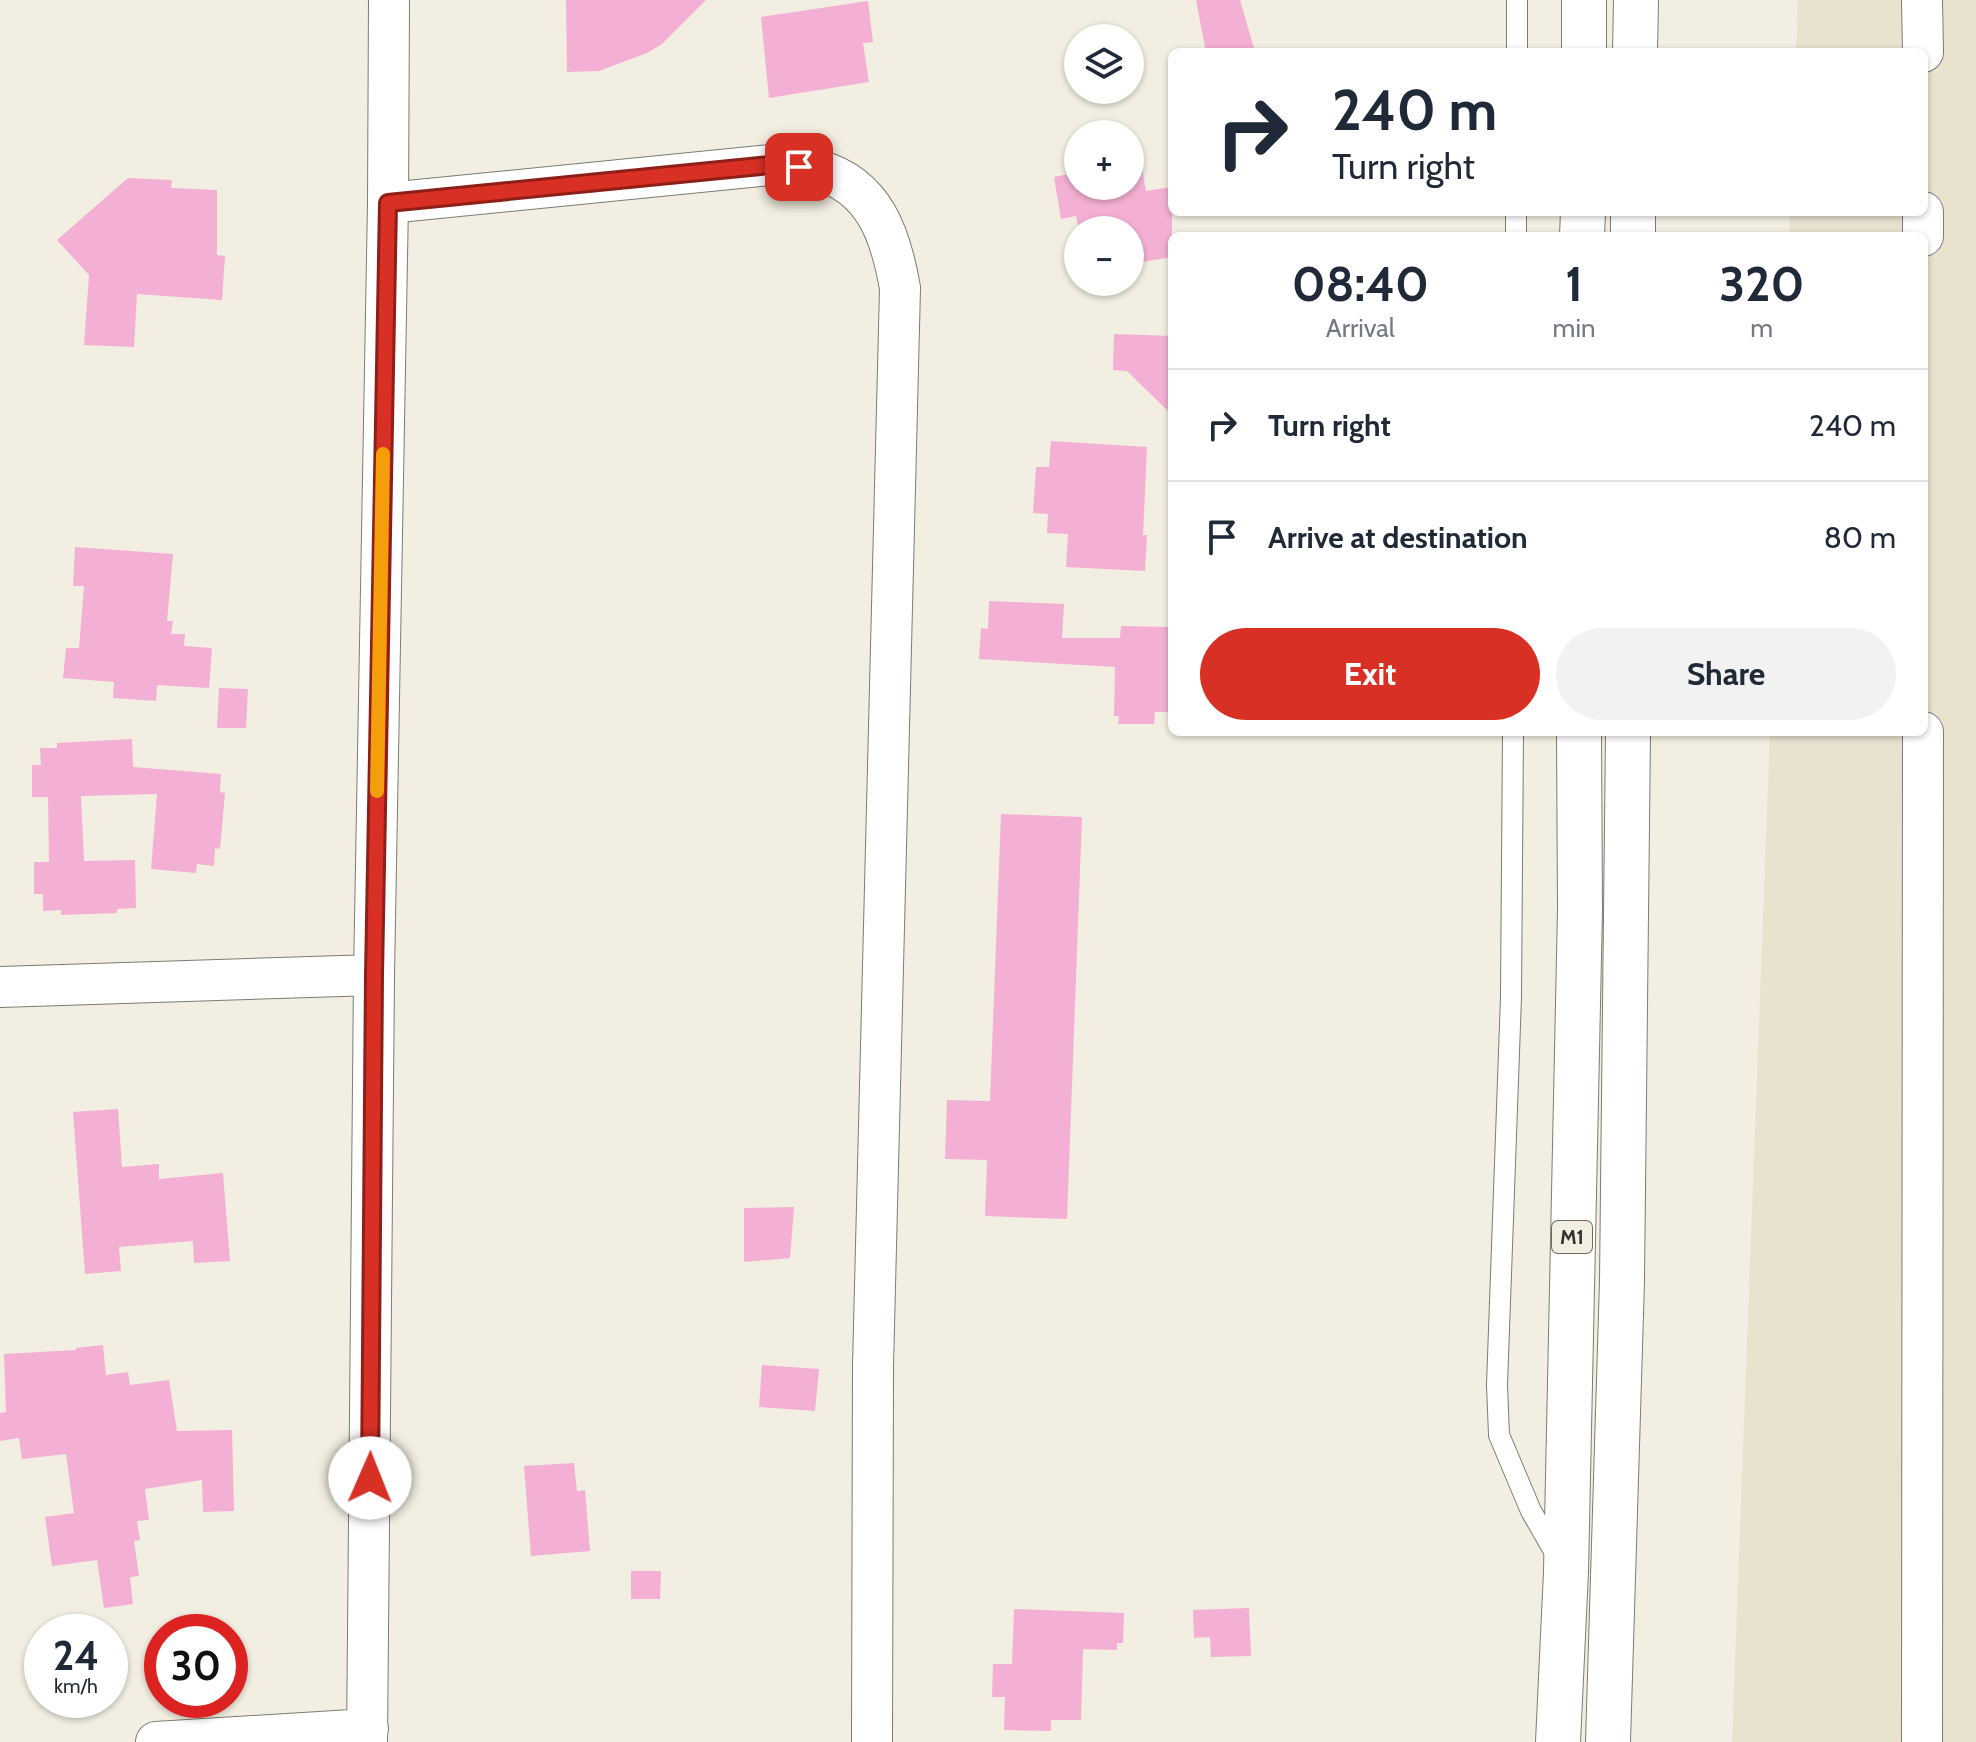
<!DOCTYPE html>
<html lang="en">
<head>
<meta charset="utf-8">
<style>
	:root { --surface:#fff; --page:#f2f2f3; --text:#1f2937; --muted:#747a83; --line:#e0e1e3; --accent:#d93025 }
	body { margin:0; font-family:Cabin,sans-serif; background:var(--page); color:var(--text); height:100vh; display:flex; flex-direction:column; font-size:30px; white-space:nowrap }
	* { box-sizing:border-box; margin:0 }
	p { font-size:26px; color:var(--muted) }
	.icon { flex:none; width:44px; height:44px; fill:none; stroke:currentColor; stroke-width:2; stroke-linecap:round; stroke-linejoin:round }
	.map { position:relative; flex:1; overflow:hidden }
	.side { position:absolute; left:1168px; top:232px; width:760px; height:504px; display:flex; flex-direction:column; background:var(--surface); border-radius:12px; box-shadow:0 2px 6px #0004 }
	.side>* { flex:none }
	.top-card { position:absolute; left:1168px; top:48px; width:760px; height:168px; border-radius:12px; box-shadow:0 2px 6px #0004; background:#fff; color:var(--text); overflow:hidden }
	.controls { position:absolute; left:1064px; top:24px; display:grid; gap:16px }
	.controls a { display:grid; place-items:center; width:80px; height:80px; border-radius:50%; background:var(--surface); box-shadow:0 2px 6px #0004; font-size:40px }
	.speed { position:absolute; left:24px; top:1614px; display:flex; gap:16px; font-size:40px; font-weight:700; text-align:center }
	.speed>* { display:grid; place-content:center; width:104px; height:104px; border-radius:50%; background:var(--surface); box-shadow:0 2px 6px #0004; line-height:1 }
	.speed small { font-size:20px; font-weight:400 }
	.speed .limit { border:12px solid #d22; background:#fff; color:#111 }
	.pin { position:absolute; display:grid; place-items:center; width:68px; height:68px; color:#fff; margin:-34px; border-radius:16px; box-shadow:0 4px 12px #0006 }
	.me { position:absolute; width:88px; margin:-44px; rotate:1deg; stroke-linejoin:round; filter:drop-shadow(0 0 6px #0008) }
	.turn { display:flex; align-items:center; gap:28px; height:168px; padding:0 32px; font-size:36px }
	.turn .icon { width:104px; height:104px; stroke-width:2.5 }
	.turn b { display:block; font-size:56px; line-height:68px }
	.eta { display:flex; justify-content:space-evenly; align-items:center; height:136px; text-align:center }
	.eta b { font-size:48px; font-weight:800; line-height:56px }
	.button { display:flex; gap:16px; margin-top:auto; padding:16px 32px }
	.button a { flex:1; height:92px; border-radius:48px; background:var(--accent); color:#fff; font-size:32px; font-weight:800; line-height:92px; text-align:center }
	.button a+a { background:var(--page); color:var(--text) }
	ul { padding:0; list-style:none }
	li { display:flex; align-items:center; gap:24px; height:112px; padding:0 32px; border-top:2px solid var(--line) }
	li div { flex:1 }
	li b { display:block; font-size:30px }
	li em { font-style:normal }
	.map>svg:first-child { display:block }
	.built { fill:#e8e2cf }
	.building { fill:#f4afd4 }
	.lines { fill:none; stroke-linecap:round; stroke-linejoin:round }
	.service-casing { stroke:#7f7b70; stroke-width:22 }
	.minor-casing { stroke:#7f7b70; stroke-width:42 }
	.trunk-casing { stroke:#7f7b70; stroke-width:46 }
	.service { stroke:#fff; stroke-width:20 }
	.minor { stroke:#fff; stroke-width:40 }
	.trunk { stroke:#fff; stroke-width:44 }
	.route-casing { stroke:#8d1f18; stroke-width:20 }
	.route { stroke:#d93025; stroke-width:14 }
	.slow { stroke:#f59e0b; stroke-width:14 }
	.labels { text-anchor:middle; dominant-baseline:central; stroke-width:6; stroke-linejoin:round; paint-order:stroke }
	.shield { fill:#f2eee1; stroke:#6c6a62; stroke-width:2 }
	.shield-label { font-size:20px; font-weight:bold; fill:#32312c }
</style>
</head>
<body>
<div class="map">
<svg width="1976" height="1742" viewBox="0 0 1976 1742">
	<rect width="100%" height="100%" fill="#f2eee1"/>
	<path class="built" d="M 1798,0 L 1976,0 L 1976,1742 L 1732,1742 L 1770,732 L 1924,732 L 1924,236 L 1789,236 L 1790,212 L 1924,212 L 1924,52 L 1796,52 Z"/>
	<path class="building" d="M 566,0 L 706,0 L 662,44 L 647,53 L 599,71 L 567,72 Z
		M 1196,0 L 1240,0 L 1255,52 L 1206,52 Z
		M 868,1 L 873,42 L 863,43 L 869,82 L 769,98 L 761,17 Z
		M 1141,162 L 1146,191 L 1172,187 L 1172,257 L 1130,264 L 1130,230 L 1079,230 L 1076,216 L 1061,219 L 1054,177 L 1078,172 L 1078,186 L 1130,186 L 1130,163 Z
		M 128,178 L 172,180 L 171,188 L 217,190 L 217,255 L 225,256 L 222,300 L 137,294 L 134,347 L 84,345 L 89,275 L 57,240 Z
		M 1114,334 L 1172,336 L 1172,415 L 1127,371 L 1113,370 Z
		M 1051,441 L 1147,447 L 1143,535 L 1147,535 L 1145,571 L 1066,567 L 1068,534 L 1047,533 L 1048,514 L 1033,513 L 1036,467 L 1049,467 Z
		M 75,547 L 173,554 L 167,621 L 173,621 L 171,634 L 185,634 L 184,646 L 212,648 L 209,688 L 157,685 L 156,701 L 113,698 L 114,682 L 63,678 L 66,648 L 79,648 L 84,586 L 73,586 Z
		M 989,601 L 1064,604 L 1062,638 L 1120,638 L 1121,626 L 1172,627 L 1172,712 L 1155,712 L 1154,724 L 1118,724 L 1119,716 L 1114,716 L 1115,667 L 979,659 L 981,628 L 988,629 Z
		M 219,688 L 248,689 L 246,728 L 217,728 Z
		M 132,739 L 133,767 L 221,774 L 220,792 L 225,793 L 220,849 L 215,848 L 214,866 L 197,864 L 196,873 L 151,869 L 157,794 L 81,796 L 84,861 L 135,860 L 136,908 L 117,909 L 117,913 L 61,915 L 61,910 L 43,911 L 43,894 L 34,894 L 34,862 L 49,862 L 48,797 L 32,797 L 32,765 L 41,765 L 40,748 L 57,748 L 57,743 Z
		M 1001,814 L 1082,817 L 1067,1219 L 985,1216 L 987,1160 L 945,1159 L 947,1100 L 990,1101 Z
		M 118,1109 L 122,1167 L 159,1164 L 159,1179 L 223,1173 L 230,1261 L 194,1263 L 193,1241 L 119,1247 L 121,1271 L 85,1274 L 73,1112 Z
		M 794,1207 L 790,1258 L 744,1262 L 744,1208 Z
		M 103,1345 L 106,1375 L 128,1372 L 130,1385 L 169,1380 L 177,1431 L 232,1430 L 234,1511 L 203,1512 L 202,1480 L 145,1489 L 149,1520 L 137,1521 L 140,1540 L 134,1541 L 139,1576 L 130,1577 L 133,1604 L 104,1608 L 97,1560 L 52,1566 L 45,1517 L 74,1513 L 66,1454 L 22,1459 L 19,1438 L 0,1441 L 0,1413 L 6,1412 L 4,1354 L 76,1350 L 76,1348 Z
		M 762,1365 L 819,1369 L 815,1411 L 759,1407 Z
		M 574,1463 L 577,1491 L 585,1490 L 590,1551 L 531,1556 L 524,1466 Z
		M 631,1571 L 661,1571 L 660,1599 L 631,1599 Z
		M 1249,1608 L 1251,1656 L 1211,1657 L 1210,1637 L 1194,1638 L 1193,1610 Z
		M 1014,1609 L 1124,1613 L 1123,1643 L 1117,1643 L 1117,1650 L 1083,1649 L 1081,1720 L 1051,1720 L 1051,1731 L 1004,1730 L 1005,1697 L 992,1697 L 993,1664 L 1012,1664 Z"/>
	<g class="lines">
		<defs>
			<path id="service" d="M 1517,52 L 1517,0
				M 1516,236 L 1516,212
				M 1513,732 L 1511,997 L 1497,1385 L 1499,1435 L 1531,1511 L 1558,1558"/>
			<path id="minor" d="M 1922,0 L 1923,52
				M 388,203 L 780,164 C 792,166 806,166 818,170 C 875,186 891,236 900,288 L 873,1366 L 872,1742
				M 1923,212 L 1923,236
				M 0,987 L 374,975
				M 156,1742 L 368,1729
				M 367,1742 L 374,975 L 388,203 L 389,0
				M 1922,1742 L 1923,732"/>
			<path id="trunk" d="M 1584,52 L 1584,0
				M 1635,52 L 1636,0
				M 1582,236 L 1583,212
				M 1633,236 L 1633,212
				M 1558,1742 L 1566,1572 L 1580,909 L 1579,732
				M 1608,1742 L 1622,1281 L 1628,732"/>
		</defs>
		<use href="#service" class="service-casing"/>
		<use href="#minor" class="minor-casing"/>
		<use href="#trunk" class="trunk-casing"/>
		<use href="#service" class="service"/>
		<use href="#minor" class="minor"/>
		<use href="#trunk" class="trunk"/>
	</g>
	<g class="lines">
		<defs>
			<path id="route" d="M 370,1478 L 374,975 L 388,203 L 780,164 L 799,167"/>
		</defs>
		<use href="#route" class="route-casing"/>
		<use href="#route" class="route"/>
		<path class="slow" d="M 377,791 L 383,454"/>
	</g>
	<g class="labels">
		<rect class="shield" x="1552" y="1221" width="40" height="32" rx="6"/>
		<g class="shield-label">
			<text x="1572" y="1237">M1</text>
		</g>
	</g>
</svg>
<div class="controls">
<a><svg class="icon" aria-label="layers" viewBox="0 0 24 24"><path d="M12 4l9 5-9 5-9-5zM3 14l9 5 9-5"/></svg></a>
<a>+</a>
<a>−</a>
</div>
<div class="speed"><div>24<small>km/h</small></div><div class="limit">30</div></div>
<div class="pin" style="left:799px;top:167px;background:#d93025"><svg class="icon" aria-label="arrive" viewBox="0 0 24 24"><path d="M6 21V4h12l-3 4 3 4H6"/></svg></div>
<svg class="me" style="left:370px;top:1478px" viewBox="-20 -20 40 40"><circle r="19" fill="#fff"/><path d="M0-13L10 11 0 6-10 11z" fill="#d93025"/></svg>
<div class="top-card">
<div class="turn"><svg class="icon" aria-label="right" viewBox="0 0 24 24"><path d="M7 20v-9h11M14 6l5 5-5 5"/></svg><div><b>240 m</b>Turn right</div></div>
</div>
<section class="side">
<div class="eta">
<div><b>08:40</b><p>Arrival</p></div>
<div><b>1</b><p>min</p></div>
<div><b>320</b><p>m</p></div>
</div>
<ul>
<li><svg class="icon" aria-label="right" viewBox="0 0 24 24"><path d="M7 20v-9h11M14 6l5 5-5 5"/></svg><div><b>Turn right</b></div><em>240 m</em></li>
<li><svg class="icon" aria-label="arrive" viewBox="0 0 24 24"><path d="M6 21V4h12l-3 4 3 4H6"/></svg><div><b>Arrive at destination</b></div><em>80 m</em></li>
</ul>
<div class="button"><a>Exit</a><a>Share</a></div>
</section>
</div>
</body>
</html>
